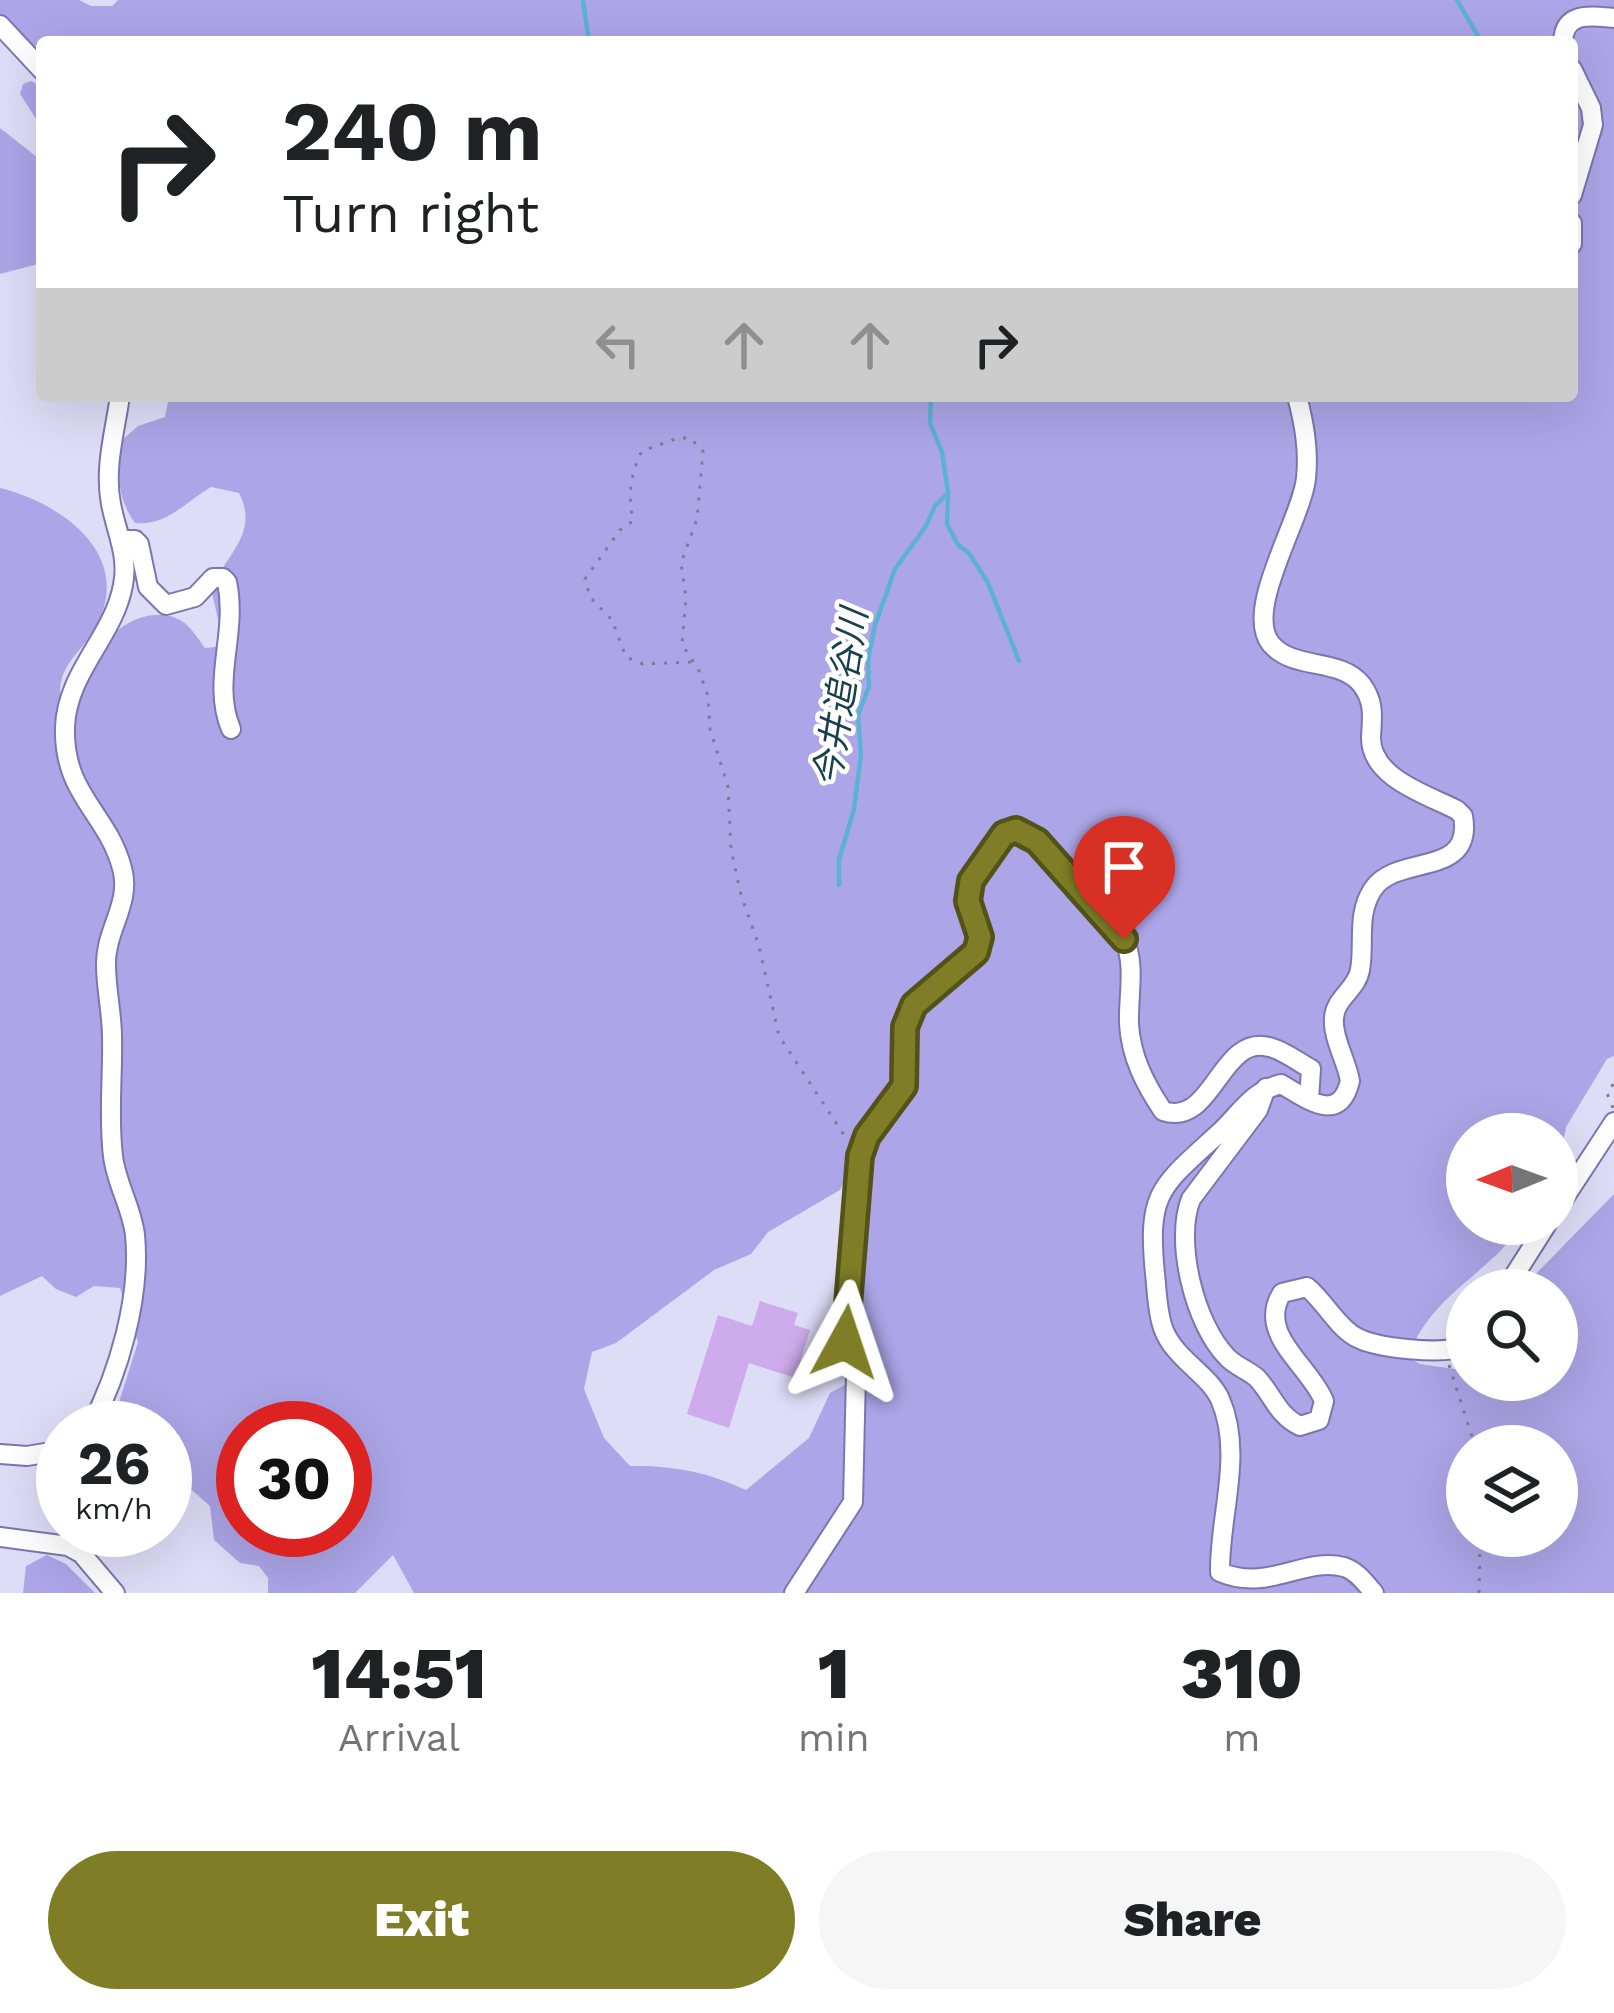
<!DOCTYPE html>
<html lang="en">
<head>
<meta charset="utf-8">
<style>
	:root { --surface:#fff; --page:#f6f6f6; --text:#202124; --muted:#757577; --accent:#7f7e26 }
	body { margin:0; font-family:"Work Sans","Noto Sans JP",sans-serif; background:var(--page); color:var(--text); height:100vh; display:flex; flex-direction:column; font-size:45px; white-space:nowrap }
	* { box-sizing:border-box; margin:0 }
	p { font-size:39px; color:var(--muted) }
	.icon { flex:none; width:66px; height:66px; fill:none; stroke:currentColor; stroke-width:2; stroke-linecap:round; stroke-linejoin:round }
	.map { position:relative; height:1593px; overflow:hidden }
	.drawer { display:flex; flex-direction:column; background:var(--surface); flex:1 }
	.drawer>* { flex:none }
	.hud { position:absolute; left:36px; top:36px; width:1542px; height:366px; border-radius:12px; box-shadow:0 12px 48px #0002; background:#fff; color:var(--text); overflow:hidden }
	.needle { width:78px; rotate:269deg }
	.fabs { position:absolute; left:1446px; top:1113px; display:grid; gap:24px }
	.fabs a { display:grid; place-items:center; width:132px; height:132px; border-radius:50%; background:var(--surface); box-shadow:0 12px 48px #0002; font-size:60px }
	.speed { position:absolute; left:36px; top:1401px; display:flex; gap:24px; font-size:60px; font-weight:700; text-align:center }
	.speed>* { display:grid; place-content:center; width:156px; height:156px; border-radius:50%; background:var(--surface); box-shadow:0 12px 48px #0002; line-height:1 }
	.speed small { font-size:30px; font-weight:400 }
	.speed .limit { border:18px solid #d22; background:#fff; color:#111 }
	.pin { position:absolute; display:grid; place-items:center; width:102px; height:102px; color:#fff; margin:-123px -51px; border-radius:50% 50% 50% 0; rotate:-45deg; box-shadow:0 0 12px #0007 }
	.pin .icon { rotate:45deg }
	.me { position:absolute; width:132px; margin:-66px; rotate:5deg; stroke-linejoin:round; filter:drop-shadow(0 0 9px #0008) }
	.turn { display:flex; align-items:center; gap:42px; height:252px; padding:0 48px; font-size:54px }
	.turn .icon { width:156px; height:156px; stroke-width:2.5 }
	.turn b { display:block; font-size:84px; line-height:102px }
	.lanes { display:flex; align-items:center; height:114px; padding:0 48px; background:#0003; justify-content:center; gap:60px; direction:ltr }
	.lanes .off { opacity:.35 }
	.eta { display:flex; justify-content:space-evenly; align-items:center; height:204px; text-align:center }
	.eta b { font-size:72px; font-weight:800; line-height:84px }
	.cta { display:flex; gap:24px; margin-top:auto; padding:24px 48px }
	.cta a { flex:1; height:138px; border-radius:72px; background:var(--accent); color:#fff; font-size:48px; font-weight:800; line-height:138px; text-align:center }
	.cta a+a { background:var(--page); color:var(--text) }
	.map>svg:first-child { display:block }
	.green { fill:#aca5e7; fill-rule:evenodd }
	.lines { fill:none; stroke-linecap:round; stroke-linejoin:round }
	.stream { stroke:#5cb1d5; stroke-width:4.5 }
	.building { fill:#ceabec }
	.minor-casing { stroke:#7b75b0; stroke-width:22 }
	.path { stroke:#7e7b94; stroke-width:3; stroke-dasharray:3 9; stroke-linecap:butt }
	.minor { stroke:#fff; stroke-width:18 }
	.route-casing { stroke:#535219; stroke-width:30 }
	.route { stroke:#7f7e26; stroke-width:21 }
	.labels { text-anchor:middle; dominant-baseline:central; stroke-width:9; stroke-linejoin:round; paint-order:stroke }
	.water-label { font-size:36px; font-style:italic; fill:#193f4f; stroke:#fff }
</style>
</head>
<body>
<div class="map">
<svg width="1614" height="1593" viewBox="0 0 1614 1593">
	<rect width="100%" height="100%" fill="#deddf7"/>
	<path class="green" d="M 0,0 L 79,0 L 91,6 L 112,6 L 118,0 L 1614,0 L 1614,1056 L 1607,1059 L 1566,1127 L 1557,1176 L 1557,1134 L 1467,1134 L 1467,1224 L 1523,1224 C 1485,1278 1432,1293 1408,1357 L 1420,1364 L 1462,1370 L 1467,1366 L 1467,1380 L 1557,1380 L 1557,1290 L 1520,1290 L 1614,1194 L 1614,1593 L 414,1593 L 393,1555 L 355,1593 L 268,1593 L 268,1578 L 259,1566 L 240,1563 L 214,1540 L 210,1506 L 178,1478 L 165,1475 L 165,1428 L 105,1428 L 115,1415 L 138,1342 L 120,1288 L 94,1286 L 76,1297 L 56,1289 L 42,1276 L 0,1296 L 0,488 C 62,503 136,556 95,628 C 80,655 55,667 61,701 L 73,702 C 88,684 93,665 105,645 C 118,622 156,606 180,620 C 190,625 198,639 205,648 L 215,647 L 222,637 L 211,588 C 228,553 259,532 239,493 L 211,487 C 184,503 167,526 135,523 C 115,495 119,473 122,440 L 138,426 L 165,417 L 169,396 L 1572,396 L 1572,42 L 42,42 L 42,52 L 0,26 ZM 852,1162 L 868,1165 L 869,1194 L 848,1383 L 830,1393 L 809,1438 L 746,1490 C 708,1472 672,1465 630,1466 L 604,1438 L 584,1389 L 592,1352 L 616,1343 L 714,1270 L 751,1254 L 768,1232 L 840,1190 ZM 243,1428 L 345,1428 L 345,1530 L 243,1530 ZM 1467,1446 L 1557,1446 L 1557,1536 L 1467,1536 Z
		M 31,81 L 42,87 L 42,128 L 20,94 L 23,84 Z
		M 0,128 L 42,161 L 42,263 L 0,274 Z
		M 47,1555 L 66,1564 L 95,1593 L 23,1593 L 26,1566 Z"/>
	<g class="lines">
		<path class="stream" d="M 583,0 L 589,42
			M 1457,0 L 1478,36
			M 948,495 L 947,524 L 958,545 L 969,553 L 988,583 L 1019,661
			M 839,885 L 839,860 L 854,809 L 861,755 L 858,715 L 869,687 L 868,660 L 875,625 L 895,569 L 926,526 L 935,506 L 948,493 L 942,452 L 930,423 L 931,396"/>
	</g>
	<path class="building" d="M 760,1301 L 798,1313 L 794,1325 L 810,1330 L 795,1378 L 749,1363 L 729,1428 L 687,1414 L 718,1315 L 752,1326 Z"/>
	<g class="lines">
		<defs>
			<path id="minor" d="M 0,25 L 42,70
				M 1563,42 C 1564,11 1591,16 1614,18
				M 1572,69 L 1591,108 L 1593,125 L 1572,195
				M 1572,223 L 1572,244
				M 1297,396 C 1304,423 1309,449 1306,478 C 1302,519 1243,610 1271,644 C 1294,671 1340,657 1362,685 C 1375,703 1372,717 1371,737 C 1370,778 1428,795 1457,810 L 1463,816 C 1474,879 1397,853 1373,889 C 1356,915 1365,942 1360,970 C 1357,989 1335,998 1334,1018 C 1332,1037 1347,1062 1350,1081 C 1339,1125 1307,1099 1281,1084 C 1250,1092 1240,1114 1218,1134 C 1160,1187 1147,1192 1155,1274 C 1157,1291 1157,1311 1163,1328 C 1174,1359 1208,1373 1220,1399 C 1244,1454 1219,1516 1220,1572 C 1268,1593 1305,1556 1344,1567 C 1357,1571 1366,1584 1374,1593
				M 121,540 L 135,540 L 139,544 L 148,587 L 166,605 L 195,597 L 213,578 L 223,578 L 227,582 C 238,634 211,681 231,729
				M 1266,1088 L 1258,1110 L 1191,1199 C 1174,1241 1195,1325 1227,1357 C 1235,1366 1248,1370 1257,1378 C 1273,1395 1277,1415 1300,1426 L 1319,1420 L 1324,1401 C 1310,1366 1256,1334 1282,1293 L 1307,1287 C 1324,1301 1336,1325 1354,1336 C 1375,1349 1444,1355 1467,1346
				M 1557,1209 L 1614,1122
				M 1505,1290 L 1547,1224
				M 90,1428 C 119,1373 141,1297 135,1235 C 132,1208 116,1183 113,1156 C 108,1116 113,1077 112,1037 C 112,1013 106,989 106,965 C 105,930 132,903 122,868 C 107,812 63,795 65,727 C 67,672 114,636 123,585 C 129,556 116,531 111,504 C 104,468 115,431 120,396
				M 0,1454 L 27,1456 L 63,1450
				M 0,1537 L 68,1546 L 81,1553 L 115,1593
				M 794,1593 L 853,1502 L 856,1374 L 845,1342 L 860,1157 L 867,1135 L 904,1086 L 905,1027 L 914,1005 L 977,952 L 980,937 L 968,901 L 971,881 L 1004,834 L 1016,830 L 1037,841 L 1124,939 C 1136,964 1128,996 1129,1024 C 1131,1057 1145,1084 1163,1111 C 1213,1128 1220,1034 1269,1047 C 1283,1050 1298,1062 1311,1069 L 1309,1100"/>
		</defs>
		<use href="#minor" class="minor-casing"/>
		<path class="path" d="M 691,662 L 643,664 L 626,657 L 612,620 L 590,597 L 585,579 L 620,530 L 633,521 C 628,497 630,473 642,451 L 678,438 L 690,438 L 703,451 L 697,519 L 681,563 L 686,597 L 682,644 L 699,671 L 708,696 L 710,729 L 728,787 L 731,849 L 741,895 L 759,946 L 779,1036 L 848,1141
			M 1613,1108 L 1607,1093 L 1614,1083
			M 1449,1365 L 1475,1446
			M 1479,1593 L 1480,1536"/>
		<use href="#minor" class="minor"/>
	</g>
	<g class="lines">
		<defs>
			<path id="route" d="M 845,1342 L 860,1156 L 867,1136 L 904,1086 L 905,1027 L 914,1005 L 976,952 L 980,937 L 968,901 L 971,881 L 1004,834 L 1016,830 L 1037,841 L 1124,939"/>
		</defs>
		<use href="#route" class="route-casing"/>
		<use href="#route" class="route"/>
	</g>
	<g class="labels">
		<g class="water-label">
			<text transform="translate(841 698) rotate(-81)">今井追谷川</text>
		</g>
	</g>
</svg>
<div class="fabs">
<a><svg class="needle" viewBox="-14 -14 28 28"><path d="M0-13l5 13h-10z" fill="#e53935"/><path d="M0 13l5-13h-10z" fill="#757577"/></svg></a>
<a><svg class="icon" aria-label="search" viewBox="0 0 24 24"><circle cx="10" cy="10" r="6"/><path d="M15 15l6 6"/></svg></a>
<a><svg class="icon" aria-label="layers" viewBox="0 0 24 24"><path d="M12 4l9 5-9 5-9-5zM3 14l9 5 9-5"/></svg></a>
</div>
<div class="speed"><div>26<small>km/h</small></div><div class="limit">30</div></div>
<div class="pin" style="left:1124px;top:939px;background:#d93025"><svg class="icon" aria-label="arrive" viewBox="0 0 24 24"><path d="M6 21V4h12l-3 4 3 4H6"/></svg></div>
<svg class="me" style="left:845px;top:1342px" viewBox="-20 -20 40 40"><path d="M0-17L14 15 0 8-14 15z" fill="#7f7e26" stroke="#fff" stroke-width="4"/></svg>
<div class="hud">
<div class="turn"><svg class="icon" aria-label="right" viewBox="0 0 24 24"><path d="M7 20v-9h11M14 6l5 5-5 5"/></svg><div><b>240 m</b>Turn right</div></div>
<div class="lanes"><svg class="icon off" aria-label="left" viewBox="0 0 24 24"><path d="M17 20v-9H6M10 6l-5 5 5 5"/></svg><svg class="icon off" aria-label="ahead" viewBox="0 0 24 24"><path d="M12 20V5M6 11l6-6 6 6"/></svg><svg class="icon off" aria-label="ahead" viewBox="0 0 24 24"><path d="M12 20V5M6 11l6-6 6 6"/></svg><svg class="icon" aria-label="right" viewBox="0 0 24 24"><path d="M7 20v-9h11M14 6l5 5-5 5"/></svg></div>
</div>
</div>
<section class="drawer">
<div class="eta">
<div><b>14:51</b><p>Arrival</p></div>
<div><b>1</b><p>min</p></div>
<div><b>310</b><p>m</p></div>
</div>
<div class="cta"><a>Exit</a><a>Share</a></div>
</section>
</body>
</html>
